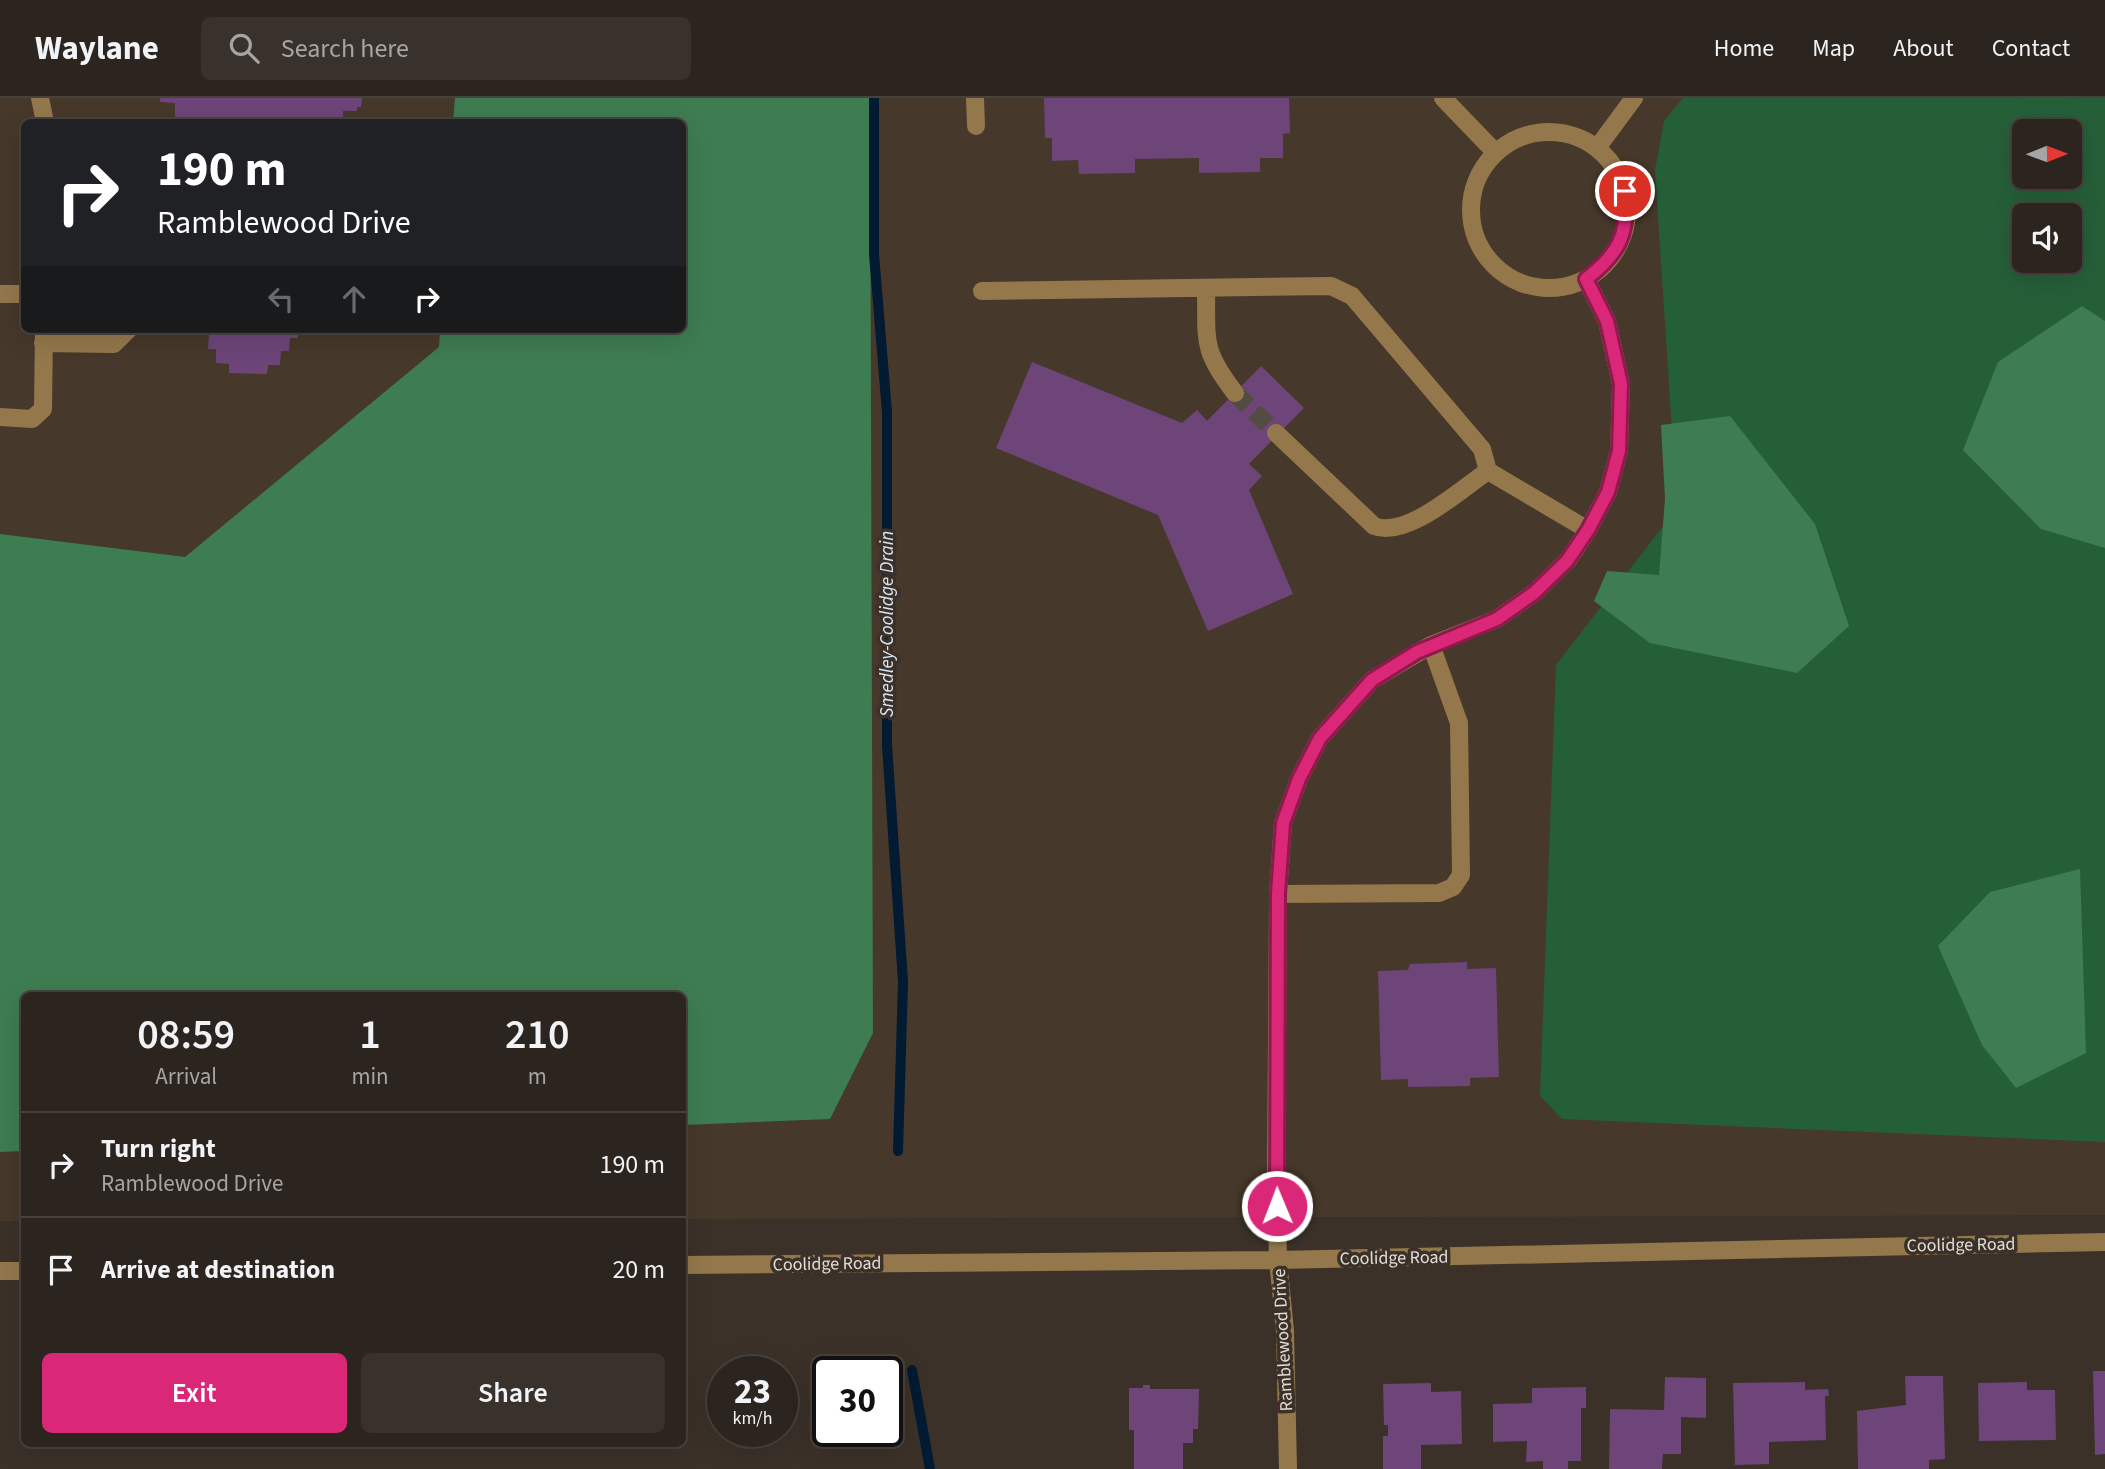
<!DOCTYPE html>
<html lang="en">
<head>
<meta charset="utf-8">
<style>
	:root { --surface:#2c251f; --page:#38312c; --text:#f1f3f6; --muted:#a6a5a4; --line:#48423d; --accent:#db2777 }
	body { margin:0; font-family:"Source Sans 3",sans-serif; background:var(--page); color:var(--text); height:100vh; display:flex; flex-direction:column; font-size:26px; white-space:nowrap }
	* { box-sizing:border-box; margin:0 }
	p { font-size:23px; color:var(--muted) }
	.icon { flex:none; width:38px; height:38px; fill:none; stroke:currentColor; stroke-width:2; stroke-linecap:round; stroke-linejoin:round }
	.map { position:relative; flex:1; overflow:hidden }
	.sheet { position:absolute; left:21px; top:894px; width:665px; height:455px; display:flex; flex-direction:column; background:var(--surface); border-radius:10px; box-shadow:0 7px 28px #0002,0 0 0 2px var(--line) }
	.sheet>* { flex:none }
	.hud { position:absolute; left:21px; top:21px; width:665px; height:214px; border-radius:10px; box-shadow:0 7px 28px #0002,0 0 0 2px var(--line); background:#202124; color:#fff; overflow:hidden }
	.needle { width:46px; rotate:89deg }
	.controls { position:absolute; left:2012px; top:21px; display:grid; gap:14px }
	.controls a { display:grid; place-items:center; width:70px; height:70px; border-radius:10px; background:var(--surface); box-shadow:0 7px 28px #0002,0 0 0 2px var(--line); font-size:35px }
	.speed { position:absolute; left:707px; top:1258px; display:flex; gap:14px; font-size:35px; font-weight:700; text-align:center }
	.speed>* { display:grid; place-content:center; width:91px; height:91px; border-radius:50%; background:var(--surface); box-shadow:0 7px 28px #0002,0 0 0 2px var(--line); line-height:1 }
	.speed small { font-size:18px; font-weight:400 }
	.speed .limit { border:4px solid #111; border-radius:10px; background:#fff; color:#111 }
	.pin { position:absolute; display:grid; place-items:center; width:60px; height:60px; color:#fff; margin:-30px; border:4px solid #fff; border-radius:50%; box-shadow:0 2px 7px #0007 }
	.me { position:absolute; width:77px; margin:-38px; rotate:359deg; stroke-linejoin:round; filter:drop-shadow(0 0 5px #0008) }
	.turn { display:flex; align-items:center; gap:24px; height:147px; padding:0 21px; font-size:32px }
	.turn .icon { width:91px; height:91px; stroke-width:2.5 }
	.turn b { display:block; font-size:49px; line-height:60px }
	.lanes { display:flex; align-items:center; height:66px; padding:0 21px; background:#0003; justify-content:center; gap:35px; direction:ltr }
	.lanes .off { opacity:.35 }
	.eta { display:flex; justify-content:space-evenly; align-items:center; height:119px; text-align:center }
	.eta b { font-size:42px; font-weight:600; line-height:49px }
	.primary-button { display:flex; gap:14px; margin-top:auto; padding:14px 21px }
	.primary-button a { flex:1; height:80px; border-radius:10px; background:var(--accent); color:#fff; font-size:28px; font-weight:600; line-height:80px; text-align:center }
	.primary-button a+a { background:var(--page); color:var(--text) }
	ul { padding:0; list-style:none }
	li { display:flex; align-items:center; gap:21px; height:105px; padding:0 21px; border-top:2px solid var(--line) }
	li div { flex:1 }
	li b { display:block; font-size:26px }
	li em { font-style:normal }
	header { display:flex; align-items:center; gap:42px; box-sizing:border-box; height:98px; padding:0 35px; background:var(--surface); border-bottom:2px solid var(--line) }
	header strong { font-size:33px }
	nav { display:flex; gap:38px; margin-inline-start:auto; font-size:24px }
	.search { width:490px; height:63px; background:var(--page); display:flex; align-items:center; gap:18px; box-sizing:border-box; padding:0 24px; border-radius:10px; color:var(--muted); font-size:26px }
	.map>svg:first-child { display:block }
	.commercial { fill:#46382a; fill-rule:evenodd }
	.green { fill:#255f38; fill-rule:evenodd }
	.forest { fill:#3e7c51 }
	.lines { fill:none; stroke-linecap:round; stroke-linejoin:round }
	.stream { stroke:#021a32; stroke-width:10 }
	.building { fill:#6d4579 }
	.minor-tunnel { stroke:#544b43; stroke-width:18; stroke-dasharray:18 9; stroke-linecap:butt }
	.minor { stroke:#94784c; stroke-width:18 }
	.route-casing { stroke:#8e194d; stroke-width:18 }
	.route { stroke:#db2777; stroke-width:12 }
	.labels { text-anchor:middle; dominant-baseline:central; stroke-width:7; stroke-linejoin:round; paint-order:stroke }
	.street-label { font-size:18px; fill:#e3ddd8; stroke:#3b3129 }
	.water-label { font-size:19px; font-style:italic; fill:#d8e6f4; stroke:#3b3129 }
</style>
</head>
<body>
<header>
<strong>Waylane</strong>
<div class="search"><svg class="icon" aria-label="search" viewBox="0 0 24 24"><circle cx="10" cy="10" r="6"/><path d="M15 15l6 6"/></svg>Search here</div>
<nav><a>Home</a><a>Map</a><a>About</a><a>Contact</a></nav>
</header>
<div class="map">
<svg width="2105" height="1371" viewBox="0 0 2105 1371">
	<rect width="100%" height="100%" fill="#3b3129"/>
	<path class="commercial" d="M 0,0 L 2105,0 L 2105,1117 L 683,1121 L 682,898 L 24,898 L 24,1123 L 0,1123 ZM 24,24 L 682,24 L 682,231 L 24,231 ZM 2025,33 L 2070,33 L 2070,79 L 2025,79 ZM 2025,117 L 2070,117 L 2070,163 L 2025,163 Z"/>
	<path class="green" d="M 1683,0 L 2105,0 L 2105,1044 L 1562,1021 L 1540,998 L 1556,567 L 1677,410 L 1655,72 L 1664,23 ZM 2025,33 L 2070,33 L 2070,79 L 2025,79 ZM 2025,117 L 2070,117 L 2070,163 L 2025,163 Z"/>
	<path class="forest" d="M 455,0 L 870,0 L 873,935 L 830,1021 L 683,1027 L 682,898 L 24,898 L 24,1053 L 0,1054 L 0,436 L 185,459 L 439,249 L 440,231 L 682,231 L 682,24 L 453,24 Z
		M 2082,208 L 2105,223 L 2105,450 L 2041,431 L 1963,352 L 1998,264 Z
		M 1730,318 L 1815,426 L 1849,528 L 1797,575 L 1650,545 L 1594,503 L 1607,473 L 1659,477 L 1665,401 L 1661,327 Z
		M 2080,771 L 2086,955 L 2016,990 L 1982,947 L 1938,848 L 1990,794 Z"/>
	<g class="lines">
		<path class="stream" d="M 874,0 L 874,156 L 887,314 L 887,647 L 903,884 L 898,1053
			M 912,1272 L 930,1371"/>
	</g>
	<path class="building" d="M 160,0 L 362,0 L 361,9 L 357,9 L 357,13 L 343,13 L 343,24 L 175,24 L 175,5 L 160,4 Z
		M 1044,0 L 1289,0 L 1290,35 L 1283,36 L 1283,60 L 1260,60 L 1260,74 L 1199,75 L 1199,60 L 1135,61 L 1135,75 L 1079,76 L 1078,62 L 1052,63 L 1052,40 L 1045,40 Z
		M 200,231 L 298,231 L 298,240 L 290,240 L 289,253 L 281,253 L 280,267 L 268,267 L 267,276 L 229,275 L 229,266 L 216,265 L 216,251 L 208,251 L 209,237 L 200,237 Z
		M 1032,264 L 1182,325 L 1197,312 L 1207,323 L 1261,268 L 1304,310 L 1249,366 L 1262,378 L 1249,392 L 1293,496 L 1208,533 L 1158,417 L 996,350 Z
		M 1467,864 L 1467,871 L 1496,870 L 1499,979 L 1470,980 L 1470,988 L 1408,989 L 1408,981 L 1381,982 L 1378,873 L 1408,872 L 1410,866 Z
		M 2093,1273 L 2105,1273 L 2105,1356 L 2095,1357 Z
		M 1905,1278 L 1943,1278 L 1945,1361 L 1929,1362 L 1929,1371 L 1858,1371 L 1857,1313 L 1906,1307 Z
		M 1665,1279 L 1706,1280 L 1706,1320 L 1681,1319 L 1681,1356 L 1663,1356 L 1662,1371 L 1609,1371 L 1610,1311 L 1664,1312 Z
		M 1805,1284 L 1805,1292 L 1828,1291 L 1829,1298 L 1825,1298 L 1826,1342 L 1769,1344 L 1769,1366 L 1735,1367 L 1733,1285 Z
		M 2027,1284 L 2027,1292 L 2055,1292 L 2056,1342 L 1979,1343 L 1978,1285 Z
		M 1431,1285 L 1431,1294 L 1461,1293 L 1462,1346 L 1421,1347 L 1421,1371 L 1383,1371 L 1383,1338 L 1388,1338 L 1388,1327 L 1384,1327 L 1383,1286 Z
		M 1143,1287 L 1150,1287 L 1150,1291 L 1199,1291 L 1198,1331 L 1193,1331 L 1193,1345 L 1183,1345 L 1183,1371 L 1134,1371 L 1134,1332 L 1129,1332 L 1129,1290 L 1143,1290 Z
		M 1586,1289 L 1586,1310 L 1581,1310 L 1581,1363 L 1568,1363 L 1568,1371 L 1543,1371 L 1543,1363 L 1526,1364 L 1527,1343 L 1493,1344 L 1493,1306 L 1532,1305 L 1532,1290 Z"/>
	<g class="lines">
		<path class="minor-tunnel" d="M 1235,295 L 1276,335"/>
		<path class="minor" d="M 40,0 L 45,24
			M 975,0 L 976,28
			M 1443,0 L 1495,54
			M1471 112a78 78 0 1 1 156 0a78 78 0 1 1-156 0Z
			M 1597,50 L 1634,0
			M 1206,190 C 1207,243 1201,251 1235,295
			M 982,193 L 1331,188 L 1352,198 L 1482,351 L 1488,373 L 1588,432
			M 0,196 L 24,196
			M 43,245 L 114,246 L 129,231
			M 0,319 L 32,321 L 43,311 L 44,231
			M 1276,335 L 1374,428 C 1407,441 1461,391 1488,373
			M 1278,796 L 1439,795 L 1453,789 L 1461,777 L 1459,625 L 1431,547
			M 682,1167 L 1278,1162 L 2105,1144
			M 0,1173 L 24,1173
			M 1288,1371 L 1285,1233 L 1278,1162 L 1276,1081 L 1278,796 L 1283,725 L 1299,681 L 1320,640 L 1372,582 L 1431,547 L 1497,521 L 1534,495 L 1568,462 L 1588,432 L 1608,394 L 1619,353 L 1621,286 L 1607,223 L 1586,181"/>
	</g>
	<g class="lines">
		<defs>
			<path id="route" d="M 1277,1108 L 1278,796 L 1283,725 L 1299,681 L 1320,640 L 1372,582 L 1417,554 L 1497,521 L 1534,495 L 1567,463 L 1588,432 L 1608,394 L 1619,353 L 1621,286 L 1607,223 L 1586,181 C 1620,155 1629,135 1625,93"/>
		</defs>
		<use href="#route" class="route-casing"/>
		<use href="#route" class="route"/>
	</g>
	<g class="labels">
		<g class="street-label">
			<text transform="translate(1961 1147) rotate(-1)">Coolidge Road</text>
			<text transform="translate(1394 1160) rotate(-1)">Coolidge Road</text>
			<text transform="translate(827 1166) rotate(-1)">Coolidge Road</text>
			<text transform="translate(1283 1242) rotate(-93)">Ramblewood Drive</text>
		</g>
		<g class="water-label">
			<text transform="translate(887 526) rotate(-90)">Smedley-Coolidge Drain</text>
		</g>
	</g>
</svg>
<div class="controls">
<a><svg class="needle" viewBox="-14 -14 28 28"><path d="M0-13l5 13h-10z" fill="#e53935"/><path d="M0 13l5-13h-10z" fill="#a6a5a4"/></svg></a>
<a><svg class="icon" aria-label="sound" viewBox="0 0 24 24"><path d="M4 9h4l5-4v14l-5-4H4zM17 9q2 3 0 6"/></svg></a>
</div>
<div class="speed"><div>23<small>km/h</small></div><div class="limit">30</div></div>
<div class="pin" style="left:1625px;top:93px;background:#d93025"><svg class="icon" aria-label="arrive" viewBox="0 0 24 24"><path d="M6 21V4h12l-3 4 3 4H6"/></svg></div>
<svg class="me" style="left:1277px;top:1108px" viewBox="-20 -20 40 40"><circle r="17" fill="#db2777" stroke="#fff" stroke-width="3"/><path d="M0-11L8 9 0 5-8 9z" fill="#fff"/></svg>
<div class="hud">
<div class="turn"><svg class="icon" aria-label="right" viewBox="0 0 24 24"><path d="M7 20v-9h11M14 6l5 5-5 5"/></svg><div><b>190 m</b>Ramblewood Drive</div></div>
<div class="lanes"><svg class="icon off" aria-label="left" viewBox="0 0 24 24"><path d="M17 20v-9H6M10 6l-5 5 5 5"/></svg><svg class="icon off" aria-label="ahead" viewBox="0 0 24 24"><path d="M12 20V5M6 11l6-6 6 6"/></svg><svg class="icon" aria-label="right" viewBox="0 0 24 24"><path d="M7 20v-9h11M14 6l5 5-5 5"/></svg></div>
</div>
<section class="sheet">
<div class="eta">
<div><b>08:59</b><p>Arrival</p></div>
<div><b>1</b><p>min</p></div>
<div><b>210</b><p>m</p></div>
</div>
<ul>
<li><svg class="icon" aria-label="right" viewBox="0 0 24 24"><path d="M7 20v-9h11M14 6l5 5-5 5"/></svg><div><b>Turn right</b><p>Ramblewood Drive</p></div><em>190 m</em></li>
<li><svg class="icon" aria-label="arrive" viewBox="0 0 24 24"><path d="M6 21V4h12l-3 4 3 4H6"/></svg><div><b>Arrive at destination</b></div><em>20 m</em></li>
</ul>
<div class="primary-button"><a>Exit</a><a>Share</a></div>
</section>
</div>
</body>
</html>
